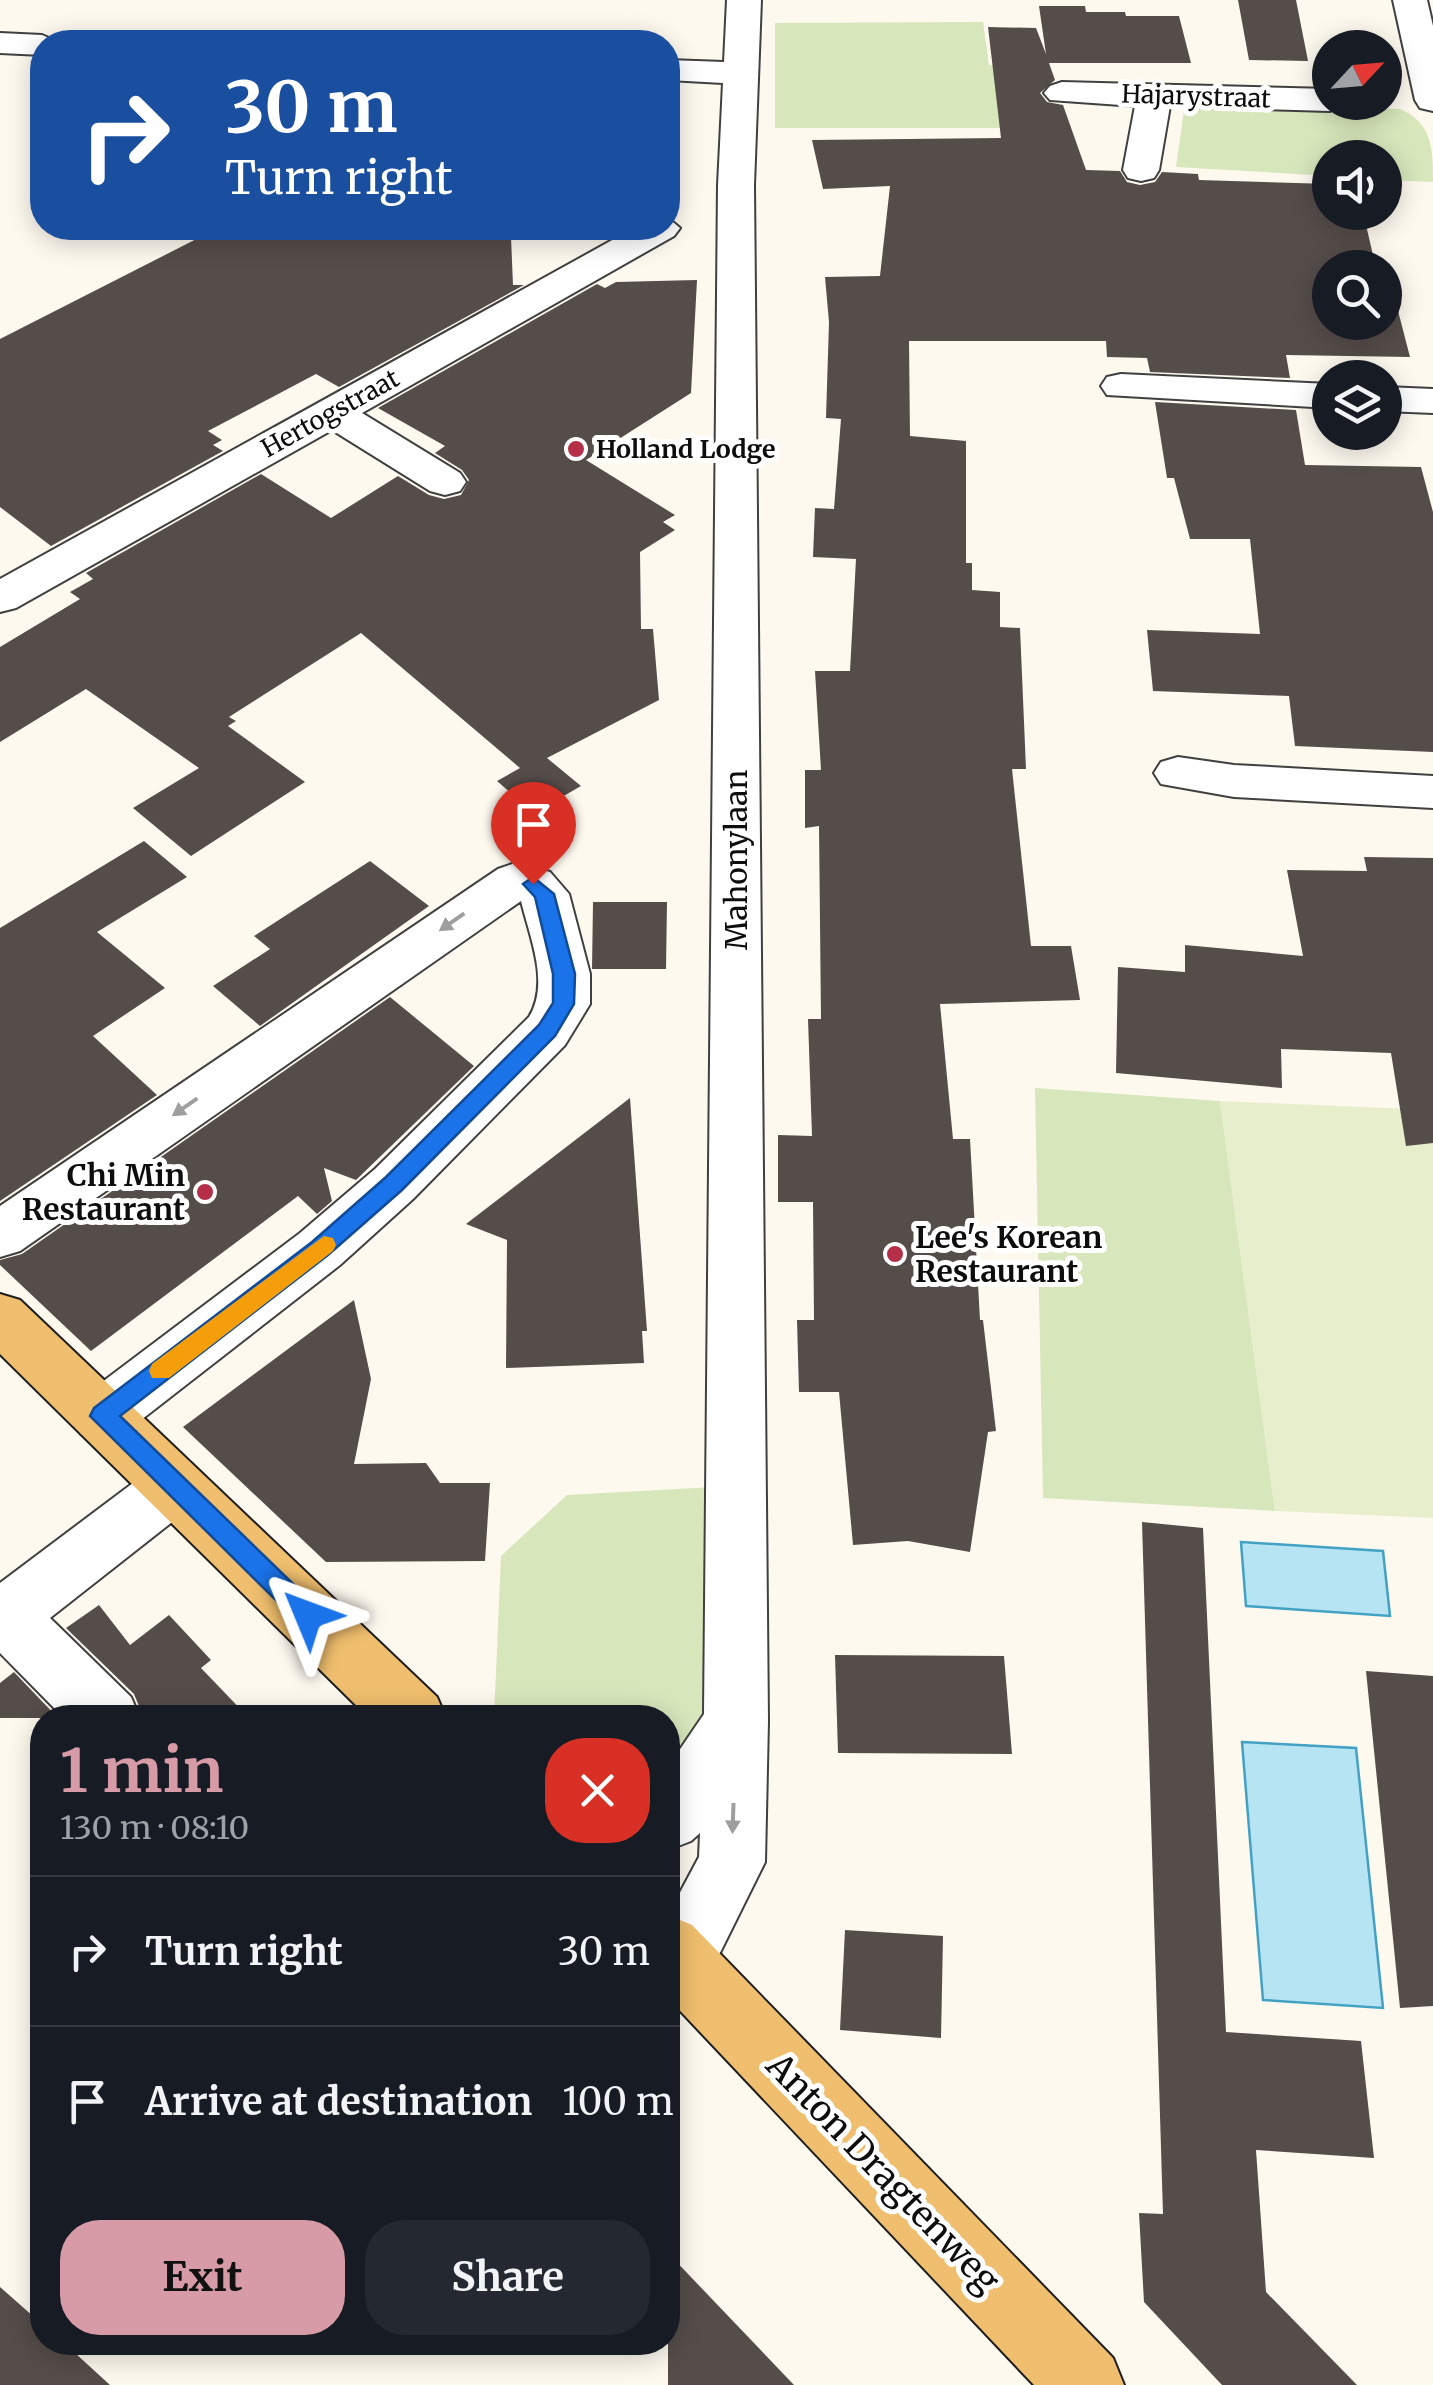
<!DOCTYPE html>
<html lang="en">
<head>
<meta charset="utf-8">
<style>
	:root { --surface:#171b24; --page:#242831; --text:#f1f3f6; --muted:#9ea1a6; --line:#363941; --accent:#d69ba7 }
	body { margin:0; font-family:Merriweather,serif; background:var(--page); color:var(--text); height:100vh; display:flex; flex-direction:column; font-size:38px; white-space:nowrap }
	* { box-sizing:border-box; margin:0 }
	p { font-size:32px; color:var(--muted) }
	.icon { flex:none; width:55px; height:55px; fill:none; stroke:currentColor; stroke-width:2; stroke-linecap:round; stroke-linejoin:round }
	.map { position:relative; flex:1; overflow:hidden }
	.side { position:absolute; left:30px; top:1705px; width:650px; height:650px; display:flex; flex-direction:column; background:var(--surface); border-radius:40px; box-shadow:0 5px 25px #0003 }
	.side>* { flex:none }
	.guide { position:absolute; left:30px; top:30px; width:650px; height:210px; border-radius:40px; box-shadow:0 5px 25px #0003; background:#1a4fa0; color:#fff; overflow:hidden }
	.needle { width:65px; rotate:64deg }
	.tools { position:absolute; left:1312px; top:30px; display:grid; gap:20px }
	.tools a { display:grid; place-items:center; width:90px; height:90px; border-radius:50%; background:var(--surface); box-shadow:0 5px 25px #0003; font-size:50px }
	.pin { position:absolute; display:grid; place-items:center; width:85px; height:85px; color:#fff; margin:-102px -42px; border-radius:50% 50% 50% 0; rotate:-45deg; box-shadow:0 0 10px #0007 }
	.pin .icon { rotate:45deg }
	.me { position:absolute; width:110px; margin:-55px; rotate:314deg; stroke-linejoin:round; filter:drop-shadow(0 0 8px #0008) }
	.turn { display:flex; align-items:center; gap:35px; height:210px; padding:0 30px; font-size:45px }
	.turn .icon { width:130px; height:130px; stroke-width:2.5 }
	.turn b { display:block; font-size:70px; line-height:85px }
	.round { display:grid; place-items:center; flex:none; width:105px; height:105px; border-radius:40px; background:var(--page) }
	.headline { display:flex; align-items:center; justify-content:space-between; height:170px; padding:0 30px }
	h1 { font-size:60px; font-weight:700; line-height:75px; color:var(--accent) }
	.button { display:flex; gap:20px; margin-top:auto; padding:20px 30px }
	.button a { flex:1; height:115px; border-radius:40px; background:var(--accent); color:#111; font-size:40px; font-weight:700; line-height:115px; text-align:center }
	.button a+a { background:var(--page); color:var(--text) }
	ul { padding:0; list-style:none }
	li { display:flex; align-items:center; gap:30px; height:150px; padding:0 30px; border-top:2px solid var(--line) }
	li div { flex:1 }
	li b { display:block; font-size:38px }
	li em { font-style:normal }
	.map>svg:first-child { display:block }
	.green { fill:#d7e6bb }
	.pitch { fill:#e7eecc }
	.water { fill:#b7e4f2; stroke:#43a2c4; stroke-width:2.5 }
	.building { fill:#554d4a }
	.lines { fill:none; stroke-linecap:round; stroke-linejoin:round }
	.minor-casing { stroke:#404040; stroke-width:4 }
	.major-casing { stroke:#1e1e1e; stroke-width:4 }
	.minor { fill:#fff; fill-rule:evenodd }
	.major { fill:#efbe6e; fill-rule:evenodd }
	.oneway { fill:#9e9e9e }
	.route { fill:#1a73e8; stroke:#114b97; stroke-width:2.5 }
	.slow { fill:#f59e0b }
	.poi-dot { fill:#b42f47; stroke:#fff; stroke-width:4 }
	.labels { text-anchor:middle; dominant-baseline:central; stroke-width:10; stroke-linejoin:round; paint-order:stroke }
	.far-street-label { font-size:25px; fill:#0d0d0d; stroke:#fff }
	.far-poi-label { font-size:25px; font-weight:bold; fill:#0d0d0d; stroke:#fff; text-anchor:start }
	.street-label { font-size:30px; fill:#0d0d0d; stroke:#fff }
	.poi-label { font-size:30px; font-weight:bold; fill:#0d0d0d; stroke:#fff; text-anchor:end }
	.near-street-label { font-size:35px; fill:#0d0d0d; stroke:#fff }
</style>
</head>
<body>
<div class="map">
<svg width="1433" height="2385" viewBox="0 0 1433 2385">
	<rect width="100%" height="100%" fill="#fef9ef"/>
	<path class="green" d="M 983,22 L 989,65 L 1025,65 L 1039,128 L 775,128 L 775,23 Z
		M 1185,103 L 1400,109 C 1433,123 1433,150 1433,182 L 1385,180 L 1385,158 L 1330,158 L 1330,176 L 1176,167 Z
		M 1035,1088 L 1220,1101 L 1275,1511 L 1043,1498 Z
		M 715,1487 L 719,1670 L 693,1758 L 668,1788 L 668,1718 L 494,1718 L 501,1556 L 567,1495 Z"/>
	<path class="pitch" d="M 1220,1101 L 1433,1110 L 1433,1518 L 1275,1511 Z"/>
	<path class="water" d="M 1241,1542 L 1383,1551 L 1390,1616 L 1246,1606 Z
		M 1242,1742 L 1356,1748 L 1383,2008 L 1263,2000 Z"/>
	<path class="building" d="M 1238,0 L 1296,0 L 1308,61 L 1249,60 Z
		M 1039,6 L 1085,6 L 1086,12 L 1125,12 L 1126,16 L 1179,16 L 1191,63 L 1049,63 L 1055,80 L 1040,93 L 1047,102 L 1063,105 L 1086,170 L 1120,171 L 1127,182 L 1140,185 L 1155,182 L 1162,172 L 1198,174 L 1199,180 L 1330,184 L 1330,212 L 1363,212 L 1376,268 L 1330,268 L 1330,322 L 1385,322 L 1385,303 L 1396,303 L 1410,357 L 1286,355 L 1290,378 L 1150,372 L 1147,358 L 1107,357 L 1106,341 L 909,341 L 910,436 L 966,441 L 966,563 L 972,563 L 972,590 L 1000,592 L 1000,627 L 1020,628 L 1026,769 L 1012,769 L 1031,946 L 1071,946 L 1080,1000 L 940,1004 L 953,1139 L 970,1139 L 980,1320 L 983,1320 L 996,1431 L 988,1432 L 970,1552 L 908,1541 L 853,1545 L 839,1392 L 799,1392 L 797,1320 L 814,1320 L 813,1202 L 778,1202 L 778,1135 L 812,1136 L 808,1019 L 821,1019 L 819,826 L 805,828 L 805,770 L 821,770 L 815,671 L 850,671 L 856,559 L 813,557 L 815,508 L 834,509 L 841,419 L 826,418 L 829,322 L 825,277 L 880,276 L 890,186 L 823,189 L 812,140 L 1001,138 L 988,27 L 1036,28 L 1046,54 Z
		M 218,228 L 494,228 L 511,237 L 513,285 L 524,285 L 339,387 L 316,374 L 208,431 L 222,440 L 213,445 L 223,451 L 51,546 L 0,507 L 0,339 Z
		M 697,280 L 691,393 L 586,460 L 675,515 L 663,522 L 675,530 L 640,552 L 641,629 L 653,629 L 659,700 L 547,758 L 581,786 L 534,813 L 497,781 L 520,768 L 361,633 L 229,717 L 236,721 L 228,726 L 305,782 L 191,856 L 133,808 L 199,768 L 86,689 L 0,742 L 0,647 L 80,599 L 70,592 L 93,579 L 86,573 L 261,474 L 331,518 L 398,476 L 429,495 L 444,499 L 461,495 L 469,480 L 462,470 L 435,453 L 445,446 L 378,408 L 597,284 L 605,288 L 616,282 Z
		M 1155,402 L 1296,410 L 1305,465 L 1421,467 L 1433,512 L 1433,752 L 1295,746 L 1289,696 L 1153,691 L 1147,630 L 1260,634 L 1250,539 L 1190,539 L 1174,478 L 1167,478 Z
		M 144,841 L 187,877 L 97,932 L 165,988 L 93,1036 L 157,1095 L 0,1201 L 0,928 Z
		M 1364,857 L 1433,858 L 1433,1143 L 1406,1146 L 1391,1053 L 1281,1049 L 1282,1088 L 1116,1073 L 1118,967 L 1185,972 L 1185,945 L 1303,956 L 1287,870 L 1367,871 Z
		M 370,861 L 429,906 L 260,1026 L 213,986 L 270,949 L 254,936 Z
		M 593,902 L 667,902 L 666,969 L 592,969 Z
		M 390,997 L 474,1066 L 356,1180 L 324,1168 L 332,1201 L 317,1214 L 298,1196 L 91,1351 L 0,1265 L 0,1260 L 22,1254 Z
		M 630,1098 L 647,1331 L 642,1331 L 644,1363 L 506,1368 L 507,1240 L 466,1224 Z
		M 354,1300 L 371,1379 L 354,1464 L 426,1463 L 440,1483 L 490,1483 L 485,1561 L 326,1562 L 183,1427 Z
		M 1142,1522 L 1203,1528 L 1226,2032 L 1361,2041 L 1374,2158 L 1256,2150 L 1266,2292 L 1357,2385 L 1222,2385 L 1144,2302 L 1139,2213 L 1163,2214 Z
		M 99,1605 L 130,1645 L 169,1615 L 211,1660 L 201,1668 L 249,1718 L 144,1718 L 134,1694 L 66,1628 Z
		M 835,1655 L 1004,1656 L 1012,1754 L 838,1753 Z
		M 1366,1671 L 1433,1676 L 1433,2006 L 1400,2008 Z
		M 14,1672 L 58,1718 L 0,1718 L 0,1683 Z
		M 845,1930 L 943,1936 L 941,2038 L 840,2030 Z
		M 668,2253 L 794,2385 L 668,2385 Z
		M 0,2287 L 42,2324 L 42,2342 L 63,2342 L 110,2385 L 0,2385 Z"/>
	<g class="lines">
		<defs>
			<path id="minor" d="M 727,0 L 761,0 L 754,185 L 768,1721 L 765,1862 L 705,1983 L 681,1993 L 668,1987 L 668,1915 L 699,1857 L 700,1833 L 691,1841 L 668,1850 L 668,1767 L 704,1714 L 718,185 L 723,83 L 668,80 L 668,60 L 724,62 Z
				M 1393,0 L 1427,0 L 1433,26 L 1433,111 L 1420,108 L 1415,100 Z
				M 0,33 L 42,35 L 58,42 L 42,42 L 42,55 L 0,53 Z
				M 1062,82 L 1330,89 L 1330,102 L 1346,102 L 1330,111 L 1170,106 L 1159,170 L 1154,178 L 1141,181 L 1128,178 L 1123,170 L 1135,106 L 1050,100 L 1044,93 L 1050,86 Z
				M 668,218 L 680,228 L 674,236 L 362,413 L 460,473 L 466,482 L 460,491 L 445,495 L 430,491 L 332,430 L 16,608 L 0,612 L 0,579 L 634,228 L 668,228 Z
				M 1121,374 L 1330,384 L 1330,408 L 1107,395 L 1101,386 L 1107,377 Z
				M 1385,387 L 1433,389 L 1433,413 L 1385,411 Z
				M 1178,757 L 1234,765 L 1433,776 L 1433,808 L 1234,797 L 1161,784 L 1154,773 L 1161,762 Z
				M 515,863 L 550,872 L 569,894 L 590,974 L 590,1004 L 565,1045 L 413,1199 L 340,1265 L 123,1434 L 102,1441 L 81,1434 L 73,1416 L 81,1398 L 300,1233 L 375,1169 L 529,1017 C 550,983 530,938 521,901 L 20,1251 L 0,1257 L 0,1206 L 498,869 Z
				M 174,1460 L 195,1468 L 204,1486 L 195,1504 L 50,1618 L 131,1697 L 140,1718 L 64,1718 L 0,1653 L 0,1583 L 153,1468 Z"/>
			<path id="major" d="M 0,1294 L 20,1300 L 437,1697 L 446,1718 L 369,1718 L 0,1354 Z
				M 668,1915 L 692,1925 L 1113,2358 L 1124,2385 L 1034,2385 L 668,1998 Z"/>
		</defs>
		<use href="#minor" class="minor-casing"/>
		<use href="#major" class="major-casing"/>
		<use href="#minor" class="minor"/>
		<use href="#major" class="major"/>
	</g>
	<defs><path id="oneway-solid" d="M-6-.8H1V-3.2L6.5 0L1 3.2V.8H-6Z" transform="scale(2.5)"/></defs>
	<g class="oneway">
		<use href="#oneway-solid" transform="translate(452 922) rotate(145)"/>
		<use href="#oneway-solid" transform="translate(185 1107) rotate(145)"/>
		<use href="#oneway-solid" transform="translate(733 1818) rotate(92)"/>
	</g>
	<path class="route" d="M 533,877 L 554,894 L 575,974 L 574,1004 L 555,1036 L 402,1190 L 328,1255 L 120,1416 L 317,1607 L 321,1615 L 317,1623 L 308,1626 L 299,1623 L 90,1416 L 94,1408 L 312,1242 L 386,1177 L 539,1025 L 553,1003 L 553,974 L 535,897 L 523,884 Z"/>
	<path class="slow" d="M 324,1236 L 333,1238 L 336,1245 L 333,1251 L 169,1378 L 152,1378 L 149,1371 L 152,1364 Z"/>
	<g class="poi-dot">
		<circle cx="576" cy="449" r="10"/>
		<circle cx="205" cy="1192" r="10"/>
		<circle cx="895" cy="1254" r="10"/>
	</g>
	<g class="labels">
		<g class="far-street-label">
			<text transform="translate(1196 96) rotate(2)">Hajarystraat</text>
			<text transform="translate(330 413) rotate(-29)">Hertogstraat</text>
		</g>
		<g class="far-poi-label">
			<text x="596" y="449">Holland Lodge</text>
		</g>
		<g class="street-label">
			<text transform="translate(736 860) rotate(-90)">Mahonylaan</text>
		</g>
		<g class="poi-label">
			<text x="185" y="1175">Chi Min<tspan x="185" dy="34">Restaurant</tspan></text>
			<text x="915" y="1237" text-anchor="start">Lee's Korean<tspan x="915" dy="34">Restaurant</tspan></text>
		</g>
		<g class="near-street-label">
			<text transform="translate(883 2173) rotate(46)">Anton Dragtenweg</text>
		</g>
	</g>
</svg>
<div class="tools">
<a><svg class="needle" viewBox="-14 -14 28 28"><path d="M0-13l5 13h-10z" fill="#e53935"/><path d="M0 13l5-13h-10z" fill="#9ea1a6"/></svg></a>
<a><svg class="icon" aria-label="sound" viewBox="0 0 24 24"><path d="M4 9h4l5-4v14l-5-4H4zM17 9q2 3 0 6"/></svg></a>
<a><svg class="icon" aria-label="search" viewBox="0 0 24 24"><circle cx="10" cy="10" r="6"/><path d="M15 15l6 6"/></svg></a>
<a><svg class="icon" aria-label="layers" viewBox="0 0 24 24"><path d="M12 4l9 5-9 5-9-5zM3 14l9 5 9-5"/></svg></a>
</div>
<div class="pin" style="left:533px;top:884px;background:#d93025"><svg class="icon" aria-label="arrive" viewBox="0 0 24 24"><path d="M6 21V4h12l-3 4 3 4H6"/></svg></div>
<svg class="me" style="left:308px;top:1615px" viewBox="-20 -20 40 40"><path d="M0-17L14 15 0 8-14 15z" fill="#1a73e8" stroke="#fff" stroke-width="4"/></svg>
<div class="guide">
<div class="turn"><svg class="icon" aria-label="right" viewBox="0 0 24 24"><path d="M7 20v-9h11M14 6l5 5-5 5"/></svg><div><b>30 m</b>Turn right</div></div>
</div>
<section class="side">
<div class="headline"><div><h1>1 min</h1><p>130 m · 08:10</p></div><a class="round" style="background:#d93025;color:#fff"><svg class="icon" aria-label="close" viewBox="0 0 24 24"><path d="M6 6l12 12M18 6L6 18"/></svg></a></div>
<ul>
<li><svg class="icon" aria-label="right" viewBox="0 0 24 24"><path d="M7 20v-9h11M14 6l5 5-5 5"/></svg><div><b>Turn right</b></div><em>30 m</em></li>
<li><svg class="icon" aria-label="arrive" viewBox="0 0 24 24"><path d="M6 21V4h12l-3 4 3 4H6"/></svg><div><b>Arrive at destination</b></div><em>100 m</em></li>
</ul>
<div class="button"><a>Exit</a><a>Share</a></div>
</section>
</div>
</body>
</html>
